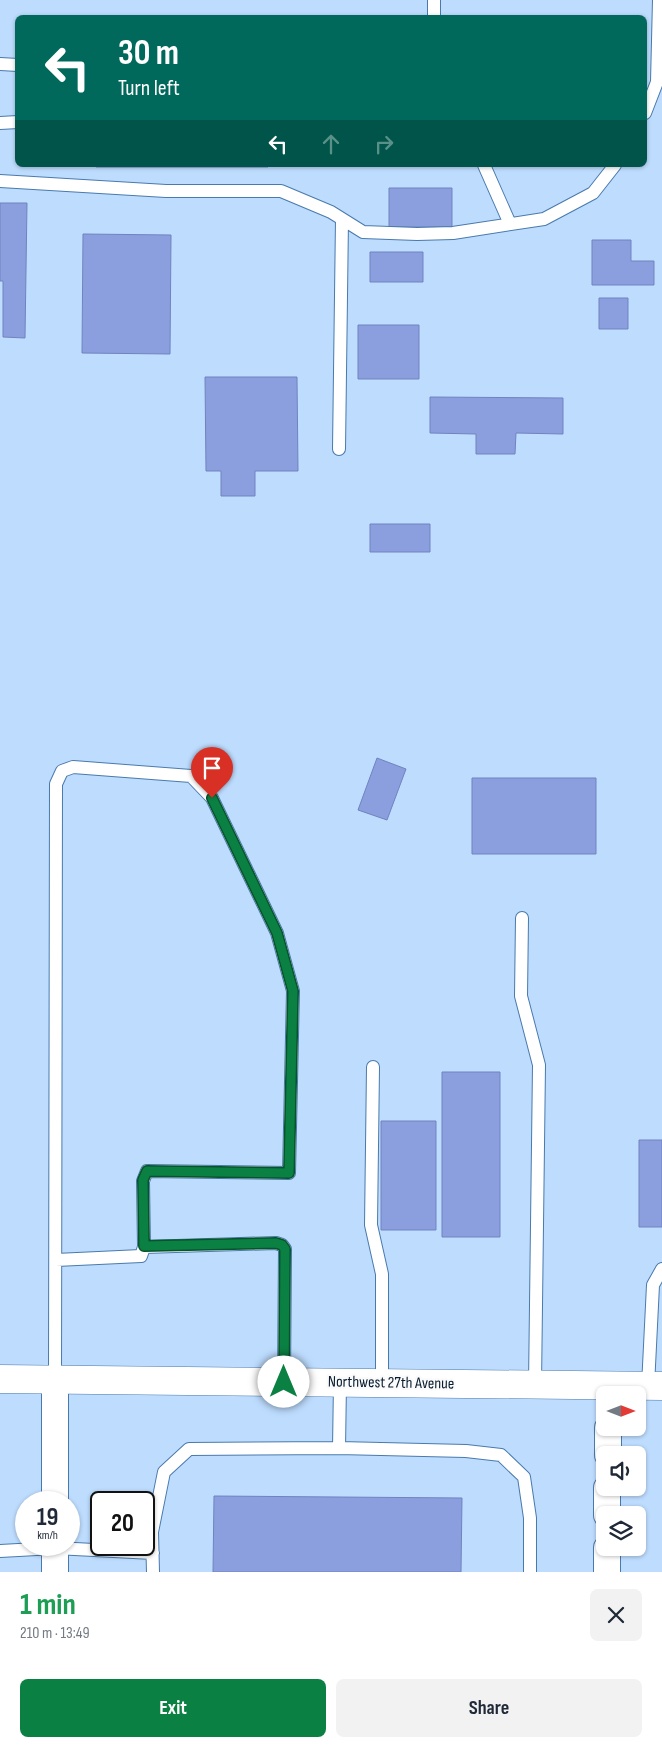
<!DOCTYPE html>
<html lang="en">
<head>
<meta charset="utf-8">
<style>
	:root { --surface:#fff; --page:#f2f2f3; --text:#1f2937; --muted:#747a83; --accent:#0b8043 }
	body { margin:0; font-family:"Sofia Sans Condensed",sans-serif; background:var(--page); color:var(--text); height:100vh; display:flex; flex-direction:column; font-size:19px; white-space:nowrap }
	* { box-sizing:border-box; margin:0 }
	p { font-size:16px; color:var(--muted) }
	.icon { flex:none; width:28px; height:28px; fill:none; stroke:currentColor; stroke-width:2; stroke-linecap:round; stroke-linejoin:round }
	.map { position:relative; height:1572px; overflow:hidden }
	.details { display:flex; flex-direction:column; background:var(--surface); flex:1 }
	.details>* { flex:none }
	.guide { position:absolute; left:15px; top:15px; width:632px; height:152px; border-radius:8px; box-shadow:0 1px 4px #0004; background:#00695c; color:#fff; overflow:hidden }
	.needle { width:32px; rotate:90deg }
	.controls { position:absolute; left:596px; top:1386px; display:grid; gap:10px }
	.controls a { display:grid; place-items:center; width:50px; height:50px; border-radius:8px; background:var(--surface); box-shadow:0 1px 4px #0004; font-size:25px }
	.speed { position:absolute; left:15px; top:1491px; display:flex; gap:10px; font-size:25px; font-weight:700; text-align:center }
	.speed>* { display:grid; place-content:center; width:65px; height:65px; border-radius:50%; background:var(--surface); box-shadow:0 1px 4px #0004; line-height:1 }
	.speed small { font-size:12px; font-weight:400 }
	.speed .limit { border:2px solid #111; border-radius:8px; background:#fff; color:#111 }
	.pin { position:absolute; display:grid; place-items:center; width:42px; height:42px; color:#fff; margin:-51px -21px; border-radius:50% 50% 50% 0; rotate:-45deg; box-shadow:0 0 5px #0007 }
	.pin .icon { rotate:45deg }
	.me { position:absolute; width:55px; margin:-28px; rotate:0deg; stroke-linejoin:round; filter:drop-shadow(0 0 4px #0008) }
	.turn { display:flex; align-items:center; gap:18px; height:105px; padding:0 20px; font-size:22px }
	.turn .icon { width:65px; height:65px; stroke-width:2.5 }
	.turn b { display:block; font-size:35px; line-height:42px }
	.lanes { display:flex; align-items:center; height:48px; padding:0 20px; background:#0003; justify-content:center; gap:25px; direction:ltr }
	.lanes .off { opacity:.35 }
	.round { display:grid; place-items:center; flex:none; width:52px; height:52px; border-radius:8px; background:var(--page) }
	.summary { display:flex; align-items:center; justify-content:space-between; height:85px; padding:0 20px }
	h1 { font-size:30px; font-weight:700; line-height:38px; color:#1e9e55 }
	.action { display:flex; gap:10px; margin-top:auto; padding:10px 20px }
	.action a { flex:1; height:58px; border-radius:8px; background:var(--accent); color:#fff; font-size:20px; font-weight:700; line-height:58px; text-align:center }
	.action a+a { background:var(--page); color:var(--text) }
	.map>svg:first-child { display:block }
	.building { fill:#8b9ede; stroke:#7083c0 }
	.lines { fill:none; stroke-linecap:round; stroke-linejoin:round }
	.lane-casing { stroke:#497aad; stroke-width:14 }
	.street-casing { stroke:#497aad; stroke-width:28 }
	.secondary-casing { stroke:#497aad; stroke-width:29 }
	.lane { stroke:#fff; stroke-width:12 }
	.street { stroke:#fff; stroke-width:26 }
	.secondary { stroke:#fff; stroke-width:28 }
	.route-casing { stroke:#07532c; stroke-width:12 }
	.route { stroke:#0b8043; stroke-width:9 }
	.labels { text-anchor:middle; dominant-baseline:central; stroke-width:4.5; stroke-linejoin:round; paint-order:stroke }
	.street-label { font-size:16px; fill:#081c30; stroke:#fafafa }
</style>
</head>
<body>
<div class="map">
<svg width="662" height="1572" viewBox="0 0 662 1572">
	<rect width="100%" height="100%" fill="#bddcfe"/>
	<path class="building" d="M 96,165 L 268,165 L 268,167 L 96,167 Z
		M 389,188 L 452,188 L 452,227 L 389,227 Z
		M 0,203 L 27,203 L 25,338 L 3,337 L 3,281 L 0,281 Z
		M 83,234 L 171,235 L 170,354 L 82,353 Z
		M 592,240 L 631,240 L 631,261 L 654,261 L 654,285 L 592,285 Z
		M 370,252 L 423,252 L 423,282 L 370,282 Z
		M 599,298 L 628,298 L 628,329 L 599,329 Z
		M 358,325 L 419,325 L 419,379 L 358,379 Z
		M 205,377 L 297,377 L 298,471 L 255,471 L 255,496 L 221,496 L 221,471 L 206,471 Z
		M 430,397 L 563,398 L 563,434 L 516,433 L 515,454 L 476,454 L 476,434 L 430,433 Z
		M 370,524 L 430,524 L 430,552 L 370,552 Z
		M 377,758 L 406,769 L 387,820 L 358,810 Z
		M 472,778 L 596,778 L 596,854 L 472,854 Z
		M 442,1072 L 500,1072 L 500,1237 L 442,1237 Z
		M 381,1121 L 436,1121 L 436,1230 L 381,1230 Z
		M 639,1140 L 662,1140 L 662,1227 L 639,1227 Z
		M 214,1496 L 462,1498 L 461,1572 L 213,1572 Z"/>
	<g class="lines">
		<defs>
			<path id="lane" d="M 434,0 L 434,18
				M 0,64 L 18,65
				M 645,113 L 657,82 L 659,0
				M 0,123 L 18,122
				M 484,165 L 510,224
				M 0,181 L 166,191 L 281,191 L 331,212 L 363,232 L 417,234 L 453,233 L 544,219 L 593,193 L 615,165
				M 339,449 L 342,219
				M 522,918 L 521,996 L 539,1065 L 535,1385
				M 373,1067 L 371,1225 L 382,1274 L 382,1383
				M 144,1247 L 276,1243 L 282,1245 L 285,1249 L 284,1382
				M 55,1379 L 56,784 L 62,771 L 73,767 L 191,776 L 212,798 L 277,933 L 293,991 L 289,1173 L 147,1171 L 143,1181 L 144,1247 L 141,1256 L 56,1260
				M 340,1383 L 339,1448 L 466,1451 L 501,1455 L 524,1477 L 530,1518 L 530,1572
				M 648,1386 L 653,1285 L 662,1269
				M 0,1551 L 55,1548 L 153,1553
				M 153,1572 L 152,1532 L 164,1472 L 189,1449 L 339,1448"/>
			<path id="street" d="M 608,1455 L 608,1428
				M 55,1502 L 55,1379
				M 607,1515 L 607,1488
				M 55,1572 L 55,1545
				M 607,1572 L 607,1548"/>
			<path id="secondary" d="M 0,1379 L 662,1386"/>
		</defs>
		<use href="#lane" class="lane-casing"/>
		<use href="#street" class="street-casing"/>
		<use href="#secondary" class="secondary-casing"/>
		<use href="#lane" class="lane"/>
		<use href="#street" class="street"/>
		<use href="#secondary" class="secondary"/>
	</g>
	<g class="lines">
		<defs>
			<path id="route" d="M 212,798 L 277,933 L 293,991 L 289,1173 L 147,1171 L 143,1180 L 144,1246 L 276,1243 L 282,1245 L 285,1249 L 284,1382"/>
		</defs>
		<use href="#route" class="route-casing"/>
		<use href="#route" class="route"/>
	</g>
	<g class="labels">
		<g class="street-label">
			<text transform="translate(391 1383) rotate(1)">Northwest 27th Avenue</text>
		</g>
	</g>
</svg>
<div class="controls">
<a><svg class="needle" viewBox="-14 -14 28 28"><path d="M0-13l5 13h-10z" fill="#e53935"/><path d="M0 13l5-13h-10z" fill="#747a83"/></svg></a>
<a><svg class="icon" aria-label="sound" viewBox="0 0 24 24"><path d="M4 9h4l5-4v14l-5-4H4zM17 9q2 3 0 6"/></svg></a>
<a><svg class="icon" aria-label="layers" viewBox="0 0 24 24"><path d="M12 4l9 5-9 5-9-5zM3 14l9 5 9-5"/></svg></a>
</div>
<div class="speed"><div>19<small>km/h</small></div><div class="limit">20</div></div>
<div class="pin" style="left:212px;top:798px;background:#d93025"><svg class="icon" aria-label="arrive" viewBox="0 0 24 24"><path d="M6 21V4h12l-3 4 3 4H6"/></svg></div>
<svg class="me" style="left:284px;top:1382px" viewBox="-20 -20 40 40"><circle r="19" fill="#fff"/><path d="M0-13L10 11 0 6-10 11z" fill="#0b8043"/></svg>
<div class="guide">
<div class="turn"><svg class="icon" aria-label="left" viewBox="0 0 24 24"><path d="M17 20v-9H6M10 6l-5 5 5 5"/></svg><div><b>30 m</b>Turn left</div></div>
<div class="lanes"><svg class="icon" aria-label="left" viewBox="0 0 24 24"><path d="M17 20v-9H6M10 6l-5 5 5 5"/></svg><svg class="icon off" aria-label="ahead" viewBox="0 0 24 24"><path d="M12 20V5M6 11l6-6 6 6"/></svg><svg class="icon off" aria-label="right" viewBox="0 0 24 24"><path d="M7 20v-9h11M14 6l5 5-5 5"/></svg></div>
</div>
</div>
<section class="details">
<div class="summary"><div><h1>1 min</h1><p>210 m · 13:49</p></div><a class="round"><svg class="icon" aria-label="close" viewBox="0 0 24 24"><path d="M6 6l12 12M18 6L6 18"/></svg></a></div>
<div class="action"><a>Exit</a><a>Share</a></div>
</section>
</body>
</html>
